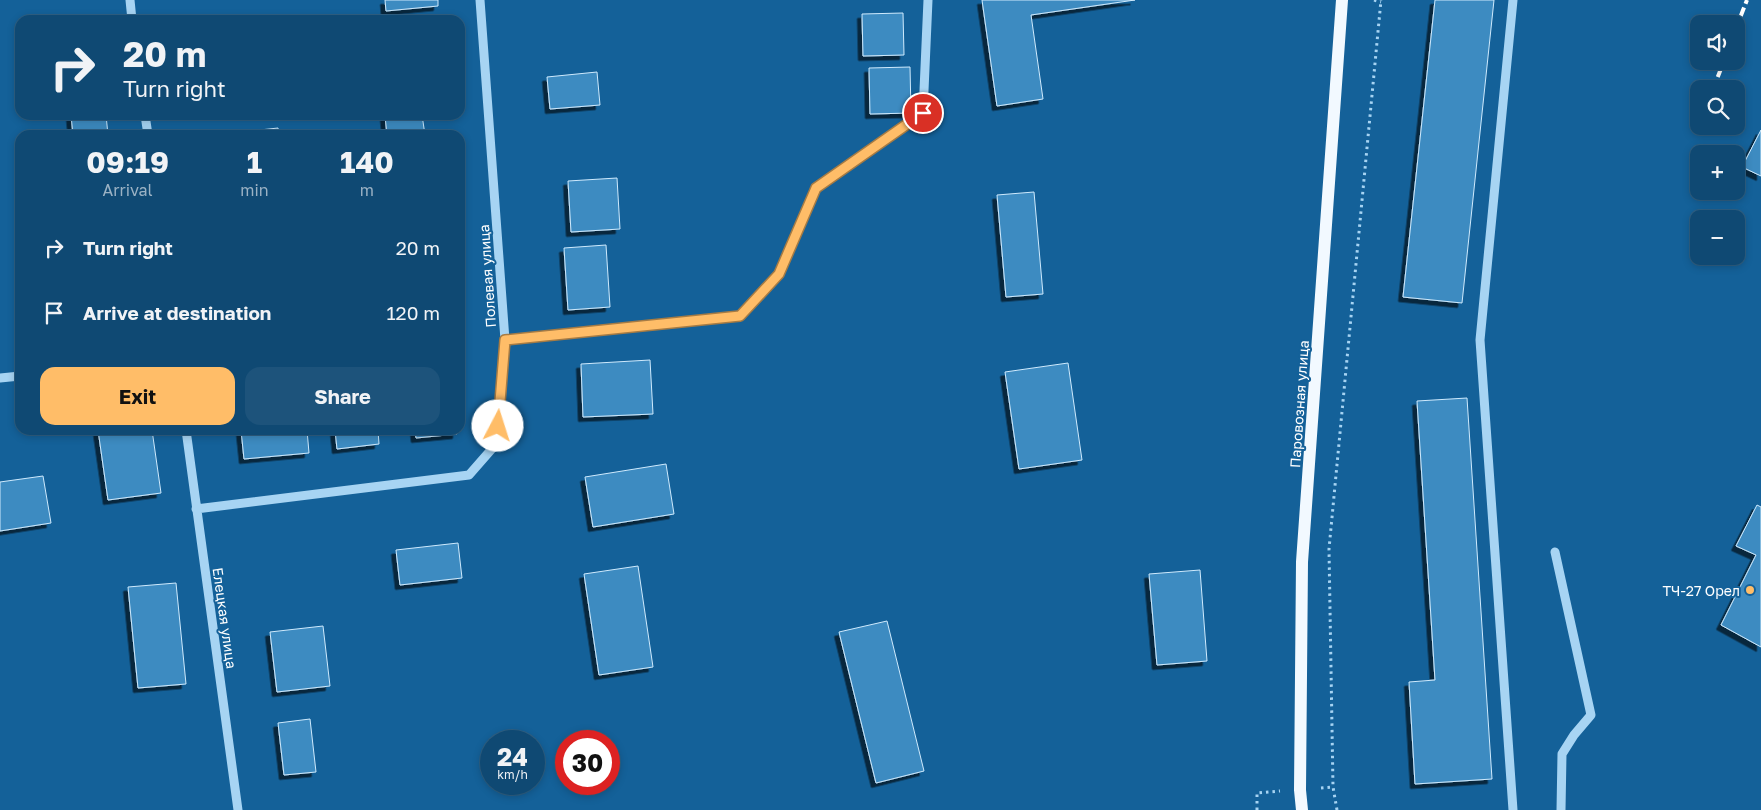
<!DOCTYPE html>
<html lang="en">
<head>
<meta charset="utf-8">
<style>
	:root { --surface:#0f4973; --page:#1d537b; --text:#f1f3f6; --muted:#9bb2c4; --line:#2f6185; --accent:#ffbd68 }
	body { margin:0; font-family:"Golos Text",sans-serif; background:var(--page); color:var(--text); height:100vh; display:flex; flex-direction:column; font-size:19px; white-space:nowrap }
	* { box-sizing:border-box; margin:0 }
	p { font-size:16px; color:var(--muted) }
	.icon { flex:none; width:28px; height:28px; fill:none; stroke:currentColor; stroke-width:2; stroke-linecap:round; stroke-linejoin:round }
	.map { position:relative; flex:1; overflow:hidden }
	.sheet { position:absolute; left:15px; top:130px; width:450px; height:305px; display:flex; flex-direction:column; background:var(--surface); border-radius:15px; box-shadow:0 2px 8px #0003,0 0 0 1px var(--line) }
	.sheet>* { flex:none }
	.hud { position:absolute; left:15px; top:15px; width:450px; height:105px; border-radius:15px; box-shadow:0 2px 8px #0003,0 0 0 1px var(--line); background:#0f4973; color:var(--text); overflow:hidden }
	.controls { position:absolute; left:1690px; top:15px; display:grid; gap:10px }
	.controls a { display:grid; place-items:center; width:55px; height:55px; border-radius:10px; background:var(--surface); box-shadow:0 2px 8px #0003,0 0 0 1px var(--line); font-size:25px }
	.speed { position:absolute; left:480px; top:730px; display:flex; gap:10px; font-size:25px; font-weight:700; text-align:center }
	.speed>* { display:grid; place-content:center; width:65px; height:65px; border-radius:50%; background:var(--surface); box-shadow:0 2px 8px #0003,0 0 0 1px var(--line); line-height:1 }
	.speed small { font-size:12px; font-weight:400 }
	.speed .limit { border:8px solid #d22; background:#fff; color:#111 }
	.pin { position:absolute; display:grid; place-items:center; width:42px; height:42px; color:#fff; margin:-21px; border:2px solid #fff; border-radius:50%; box-shadow:0 1px 5px #0007 }
	.me { position:absolute; width:55px; margin:-28px; rotate:5deg; stroke-linejoin:round; filter:drop-shadow(0 0 4px #0008) }
	.turn { display:flex; align-items:center; gap:18px; height:105px; padding:0 25px; font-size:22px }
	.turn .icon { width:65px; height:65px; stroke-width:2.5 }
	.turn b { display:block; font-size:35px; line-height:42px }
	.eta { display:flex; justify-content:space-evenly; align-items:center; height:85px; text-align:center }
	.eta b { font-size:30px; font-weight:700; line-height:35px }
	.cta { display:flex; gap:10px; margin-top:auto; padding:10px 25px }
	.cta a { flex:1; height:58px; border-radius:15px; background:var(--accent); color:#111; font-size:20px; font-weight:700; line-height:58px; text-align:center }
	.cta a+a { background:var(--page); color:var(--text) }
	ul { padding:0; list-style:none }
	li { display:flex; align-items:center; gap:15px; height:65px; padding:0 25px }
	li div { flex:1 }
	li b { display:block; font-size:19px }
	li em { font-style:normal }
	.map>svg:first-child { display:block }
	.building { fill:#3d8bc1; stroke:#cfeafd; filter:url(#shadow) }
	.lines { fill:none; stroke-linecap:round; stroke-linejoin:round }
	.path { stroke:#a7d4f3; stroke-width:3; stroke-dasharray:2.5 4; stroke-linecap:butt }
	.minor { stroke:#a7d4f3; stroke-width:9 }
	.major { stroke:#f2f9ff; stroke-width:12 }
	.rail { stroke:#fff; stroke-width:4; stroke-dasharray:9 4; stroke-linecap:butt }
	.route-casing { stroke:#a67b44; stroke-width:12 }
	.route { stroke:#ffbd68; stroke-width:9 }
	.poi-dot { fill:#ffbd68; stroke:#146199; stroke-width:2 }
	.labels { text-anchor:middle; dominant-baseline:central; stroke-width:4; stroke-linejoin:round; paint-order:stroke }
	.street-label { font-size:14px; fill:#fff; stroke:#146199 }
	.poi-label { font-size:14px; fill:#fff; stroke:#146199; text-anchor:end }
</style>
</head>
<body>
<div class="map">
<svg width="1761" height="810" viewBox="0 0 1761 810">
	<defs>
		<filter id="shadow"><feDropShadow dx="-4.5" dy="4.5" stdDeviation="0" flood-color="#0009"/></filter>
	</defs>
	<rect width="100%" height="100%" fill="#146199"/>
	<path class="building" d="M 385,0 L 438,0 L 438,6 L 386,11 Z
		M 982,0 L 1135,0 L 1031,15 L 1043,99 L 997,106 Z
		M 1435,0 L 1494,0 L 1462,303 L 1403,297 Z
		M 903,13 L 904,55 L 863,56 L 862,14 Z
		M 910,67 L 911,113 L 870,114 L 869,68 Z
		M 597,72 L 600,105 L 550,109 L 547,77 Z
		M 71,115 L 106,115 L 108,135 L 73,135 Z
		M 396,115 L 422,115 L 425,135 L 387,135 L 385,116 Z
		M 278,128 L 279,135 L 214,135 Z
		M 1761,130 L 1761,176 L 1742,167 Z
		M 617,178 L 620,229 L 571,232 L 568,181 Z
		M 1034,192 L 1043,294 L 1006,297 L 997,195 Z
		M 606,245 L 610,307 L 568,310 L 564,248 Z
		M 650,360 L 653,414 L 583,417 L 581,364 Z
		M 1068,363 L 1082,460 L 1019,469 L 1005,372 Z
		M 1467,398 L 1492,779 L 1415,784 L 1409,682 L 1435,680 L 1417,401 Z
		M 98,430 L 152,430 L 161,493 L 108,500 Z
		M 241,430 L 307,430 L 309,453 L 244,459 Z
		M 335,430 L 378,430 L 379,444 L 337,449 Z
		M 415,430 L 457,430 L 457,434 L 416,438 Z
		M 666,464 L 674,514 L 593,527 L 585,477 Z
		M 43,476 L 51,523 L 0,531 L 0,482 Z
		M 1757,505 L 1761,507 L 1761,647 L 1721,625 L 1756,555 L 1736,546 Z
		M 458,543 L 462,578 L 400,585 L 396,550 Z
		M 638,566 L 653,667 L 599,675 L 584,574 Z
		M 1200,570 L 1207,661 L 1157,665 L 1149,574 Z
		M 176,583 L 186,684 L 138,688 L 128,587 Z
		M 887,621 L 924,771 L 876,783 L 839,632 Z
		M 323,626 L 330,686 L 277,692 L 270,632 Z
		M 310,719 L 316,772 L 284,775 L 278,723 Z"/>
	<g class="lines">
		<path class="path" d="M 1374,0 L 1381,2
			M 1321,788 L 1333,787
			M 1257,810 L 1257,793 L 1280,791
			M 1337,810 L 1333,787 L 1329,549 L 1381,0"/>
		<path class="minor" d="M 130,0 L 132,20
			M 1513,0 L 1480,340 L 1513,810
			M 145,115 L 148,135
			M 505,340 L 740,316 L 779,274 L 816,188 L 923,113 L 928,0
			M 0,378 L 20,376
			M 186,430 L 238,810
			M 196,509 L 469,475 L 497,443 L 505,340 L 480,0
			M 1555,552 L 1591,715 L 1574,735 L 1562,754 L 1561,810"/>
		<path class="major" d="M 1302,810 L 1300,790 L 1302,562 L 1342,0"/>
		<path class="rail" d="M 1736,28 L 1747,0
			M 1713,89 L 1724,61"/>
	</g>
	<g class="lines">
		<defs>
			<path id="route" d="M 498,426 L 505,340 L 740,316 L 779,274 L 816,188 L 923,113"/>
		</defs>
		<use href="#route" class="route-casing"/>
		<use href="#route" class="route"/>
	</g>
	<circle class="poi-dot" cx="1750" cy="590" r="5"/>
	<g class="labels">
		<g class="street-label">
			<text transform="translate(487 276) rotate(-94)">Полевая улица</text>
			<text transform="translate(1299 404) rotate(-86)">Паровозная улица</text>
			<text transform="translate(225 618) rotate(82)">Елецкая улица</text>
		</g>
		<g class="poi-label">
			<text x="1740" y="590">ТЧ-27 Орел</text>
		</g>
	</g>
</svg>
<div class="controls">
<a><svg class="icon" aria-label="sound" viewBox="0 0 24 24"><path d="M4 9h4l5-4v14l-5-4H4zM17 9q2 3 0 6"/></svg></a>
<a><svg class="icon" aria-label="search" viewBox="0 0 24 24"><circle cx="10" cy="10" r="6"/><path d="M15 15l6 6"/></svg></a>
<a>+</a>
<a>−</a>
</div>
<div class="speed"><div>24<small>km/h</small></div><div class="limit">30</div></div>
<div class="pin" style="left:923px;top:113px;background:#d93025"><svg class="icon" aria-label="arrive" viewBox="0 0 24 24"><path d="M6 21V4h12l-3 4 3 4H6"/></svg></div>
<svg class="me" style="left:498px;top:426px" viewBox="-20 -20 40 40"><circle r="19" fill="#fff"/><path d="M0-13L10 11 0 6-10 11z" fill="#ffbd68"/></svg>
<div class="hud">
<div class="turn"><svg class="icon" aria-label="right" viewBox="0 0 24 24"><path d="M7 20v-9h11M14 6l5 5-5 5"/></svg><div><b>20 m</b>Turn right</div></div>
</div>
<section class="sheet">
<div class="eta">
<div><b>09:19</b><p>Arrival</p></div>
<div><b>1</b><p>min</p></div>
<div><b>140</b><p>m</p></div>
</div>
<ul>
<li><svg class="icon" aria-label="right" viewBox="0 0 24 24"><path d="M7 20v-9h11M14 6l5 5-5 5"/></svg><div><b>Turn right</b></div><em>20 m</em></li>
<li><svg class="icon" aria-label="arrive" viewBox="0 0 24 24"><path d="M6 21V4h12l-3 4 3 4H6"/></svg><div><b>Arrive at destination</b></div><em>120 m</em></li>
</ul>
<div class="cta"><a>Exit</a><a>Share</a></div>
</section>
</div>
</body>
</html>
